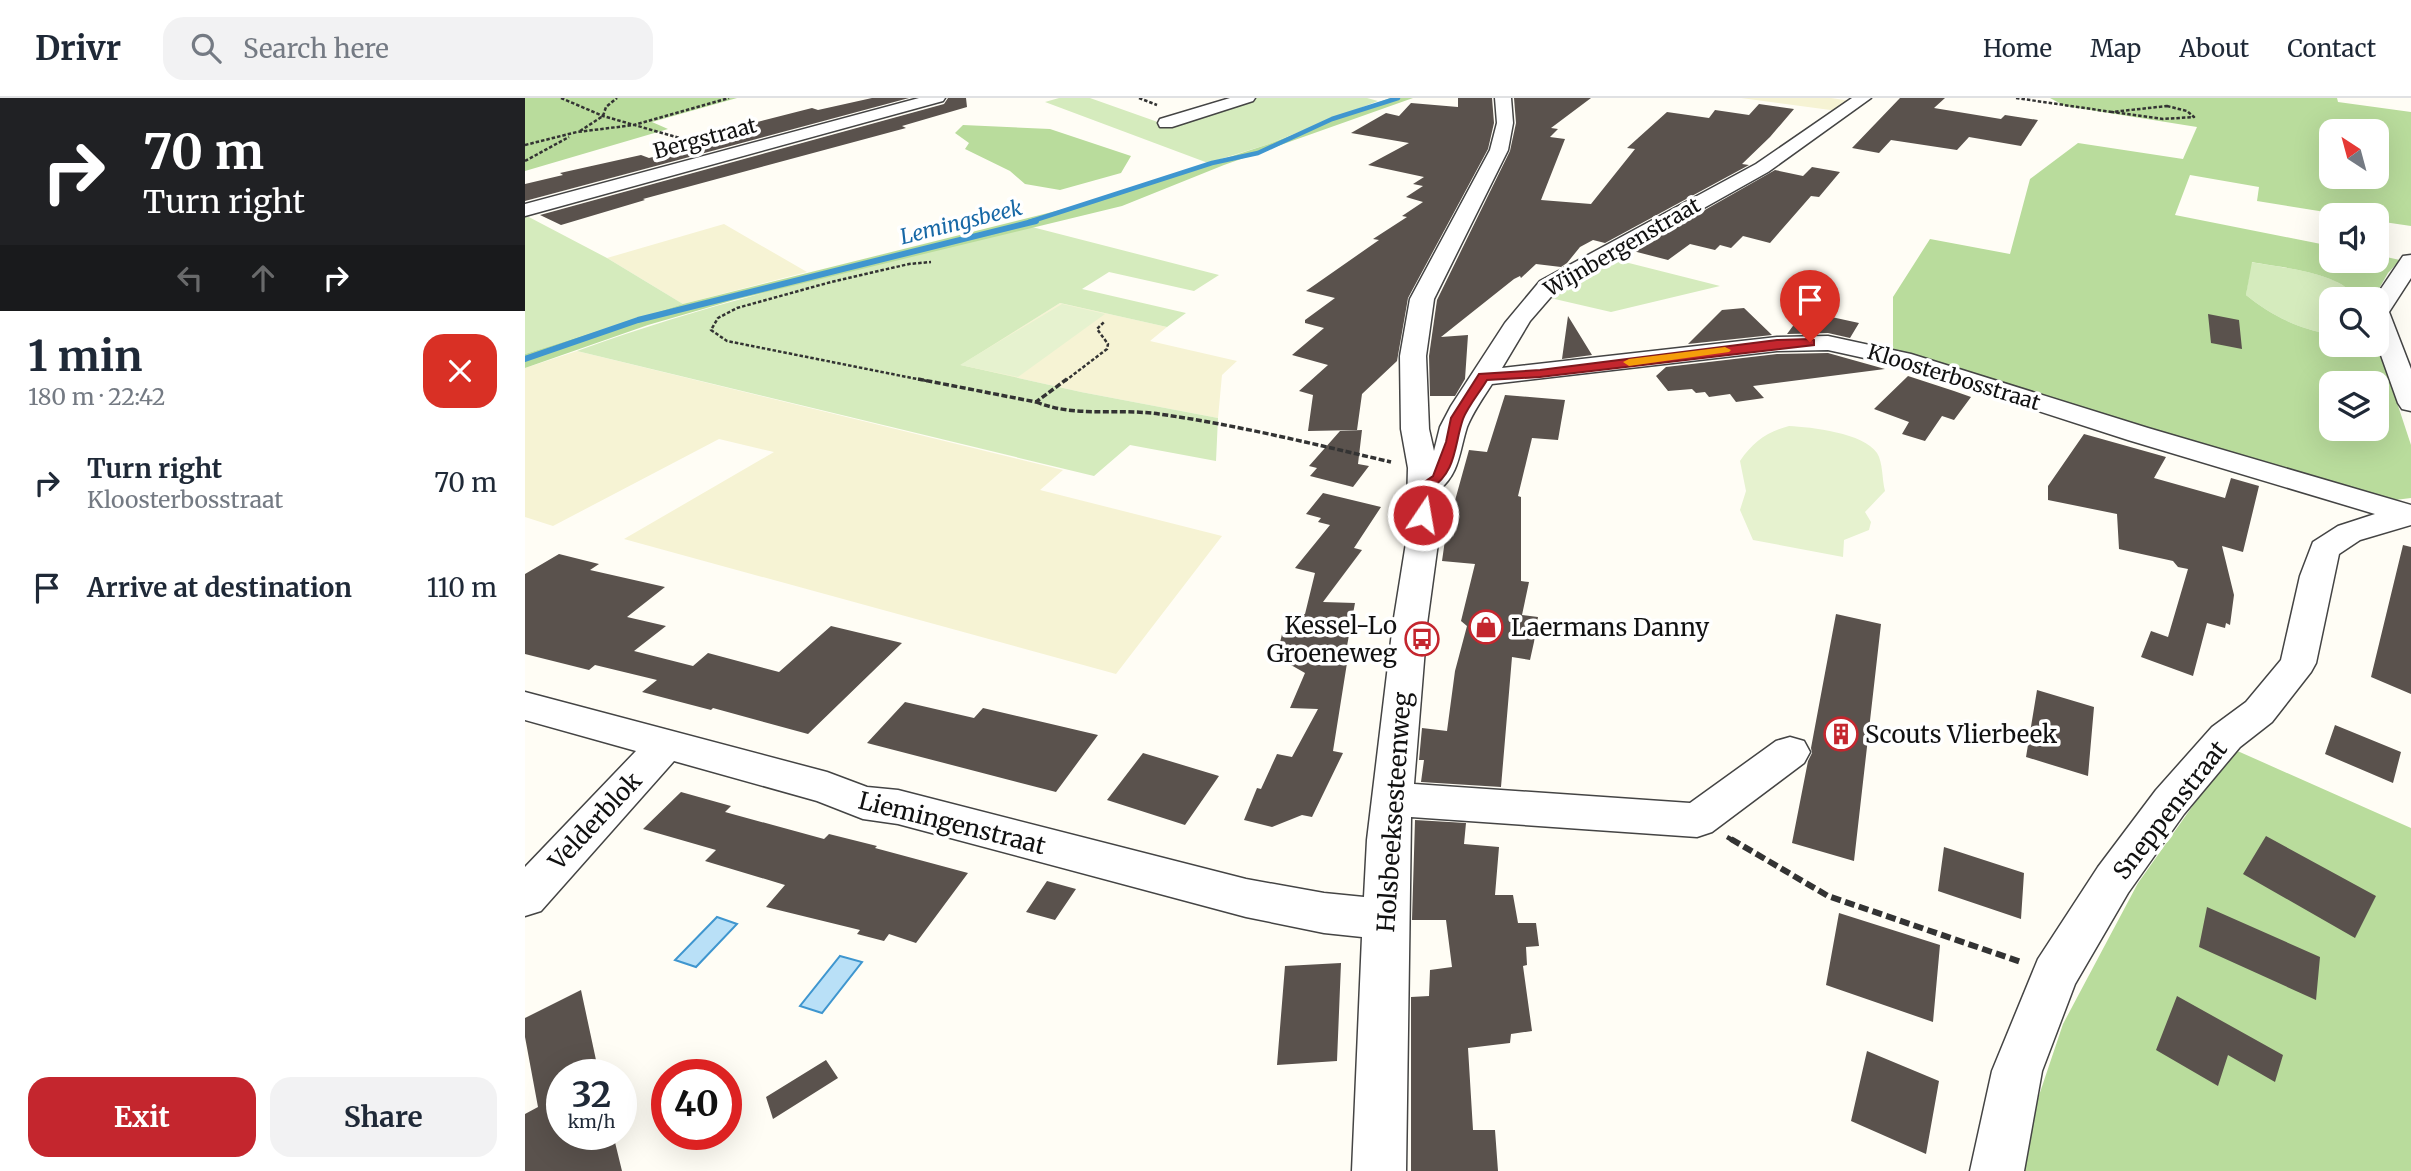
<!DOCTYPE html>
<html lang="en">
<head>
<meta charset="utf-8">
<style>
	:root { --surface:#fff; --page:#f2f2f3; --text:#1f2937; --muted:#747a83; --line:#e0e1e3; --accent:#c4262e }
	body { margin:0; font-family:Merriweather,serif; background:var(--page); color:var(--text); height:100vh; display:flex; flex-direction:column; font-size:26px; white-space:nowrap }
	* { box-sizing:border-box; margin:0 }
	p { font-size:23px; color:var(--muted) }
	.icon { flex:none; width:38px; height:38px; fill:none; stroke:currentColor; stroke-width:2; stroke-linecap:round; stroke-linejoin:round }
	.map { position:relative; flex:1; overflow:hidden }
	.drawer { display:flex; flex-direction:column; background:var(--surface); width:525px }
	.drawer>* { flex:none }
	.top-card { background:#202124; color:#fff; overflow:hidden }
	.needle { width:46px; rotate:324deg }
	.fabs { position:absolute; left:1794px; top:21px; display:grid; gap:14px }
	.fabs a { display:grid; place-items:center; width:70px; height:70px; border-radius:14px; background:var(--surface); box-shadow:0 7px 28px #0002; font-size:35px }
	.speed { position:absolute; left:21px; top:961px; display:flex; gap:14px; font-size:35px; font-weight:700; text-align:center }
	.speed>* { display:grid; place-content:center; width:91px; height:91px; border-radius:50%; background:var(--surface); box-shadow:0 7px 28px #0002; line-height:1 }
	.speed small { font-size:18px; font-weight:400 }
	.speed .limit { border:10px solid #d22; background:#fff; color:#111 }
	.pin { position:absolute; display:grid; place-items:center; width:60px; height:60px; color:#fff; margin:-72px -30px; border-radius:50% 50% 50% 0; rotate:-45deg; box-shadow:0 0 7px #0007 }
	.pin .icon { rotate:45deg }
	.me { position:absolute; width:77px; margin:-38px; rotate:12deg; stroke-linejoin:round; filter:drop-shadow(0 0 5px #0008) }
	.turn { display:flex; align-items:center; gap:24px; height:147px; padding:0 28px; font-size:32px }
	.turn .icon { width:91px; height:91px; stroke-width:2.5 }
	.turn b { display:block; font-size:49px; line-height:60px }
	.lanes { display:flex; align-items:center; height:66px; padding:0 28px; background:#0003; justify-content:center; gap:35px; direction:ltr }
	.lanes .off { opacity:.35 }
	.round { display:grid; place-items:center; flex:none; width:74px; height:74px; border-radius:21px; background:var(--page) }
	.headline { display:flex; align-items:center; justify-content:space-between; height:119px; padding:0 28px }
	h1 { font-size:42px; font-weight:700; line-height:52px }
	.button { display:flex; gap:14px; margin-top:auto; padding:14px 28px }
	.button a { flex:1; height:80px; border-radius:21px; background:var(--accent); color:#fff; font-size:28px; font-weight:700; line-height:80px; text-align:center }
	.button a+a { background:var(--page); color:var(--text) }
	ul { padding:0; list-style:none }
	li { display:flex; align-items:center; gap:21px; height:105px; padding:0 28px }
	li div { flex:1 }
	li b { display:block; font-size:26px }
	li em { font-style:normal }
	header { display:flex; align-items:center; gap:42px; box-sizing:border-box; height:98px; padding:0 35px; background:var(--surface); border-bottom:2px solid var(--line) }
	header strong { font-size:33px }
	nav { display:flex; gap:38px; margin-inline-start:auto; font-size:24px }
	.search { width:490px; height:63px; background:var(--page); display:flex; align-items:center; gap:18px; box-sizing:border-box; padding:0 24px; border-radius:21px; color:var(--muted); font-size:26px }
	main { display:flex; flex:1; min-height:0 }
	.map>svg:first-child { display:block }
	.farmland { fill:#f6f3d4 }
	.green { fill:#d5ebbd }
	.forest { fill:#b9dc9c; fill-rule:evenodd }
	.pitch { fill:#e6f2cf }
	.water { fill:#b9e0f7; stroke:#3f96cf; stroke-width:2 }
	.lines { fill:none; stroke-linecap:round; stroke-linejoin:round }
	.stream-far1 { stroke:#3f96cf; stroke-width:4.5 }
	.stream { stroke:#3f96cf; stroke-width:6 }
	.building { fill:#5a524d }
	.minor-casing { stroke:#444; stroke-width:3 }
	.path-far3 { stroke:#333; stroke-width:2.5; stroke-dasharray:3.5 2; stroke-linecap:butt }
	.path-far2 { stroke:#333; stroke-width:3.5; stroke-dasharray:6 2.5; stroke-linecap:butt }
	.path-far1 { stroke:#333; stroke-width:4.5; stroke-dasharray:8 3.5; stroke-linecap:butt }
	.path { stroke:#333; stroke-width:6; stroke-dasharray:10 4.5; stroke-linecap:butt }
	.minor { fill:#fff; fill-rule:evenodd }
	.route { fill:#c4262e; stroke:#7f191e; stroke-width:2 }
	.slow { fill:#f59e0b }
	.labels { text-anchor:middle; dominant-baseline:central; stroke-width:7; stroke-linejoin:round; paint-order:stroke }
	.far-street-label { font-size:21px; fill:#111; stroke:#fff }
	.far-water-label { font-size:21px; font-style:italic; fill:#1768a6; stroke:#fff }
	.poi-label { font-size:24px; fill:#111; stroke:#fff; text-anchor:start }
	.street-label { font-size:24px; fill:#111; stroke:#fff }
</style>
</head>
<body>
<header>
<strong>Drivr</strong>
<div class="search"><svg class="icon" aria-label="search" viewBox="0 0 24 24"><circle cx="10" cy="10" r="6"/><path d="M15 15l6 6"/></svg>Search here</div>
<nav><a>Home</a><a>Map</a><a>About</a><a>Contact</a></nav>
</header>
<main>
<section class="drawer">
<div class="top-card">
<div class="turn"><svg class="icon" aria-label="right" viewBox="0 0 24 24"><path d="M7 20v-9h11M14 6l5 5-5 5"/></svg><div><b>70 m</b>Turn right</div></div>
<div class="lanes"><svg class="icon off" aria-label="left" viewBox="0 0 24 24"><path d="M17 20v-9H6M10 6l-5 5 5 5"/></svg><svg class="icon off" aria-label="ahead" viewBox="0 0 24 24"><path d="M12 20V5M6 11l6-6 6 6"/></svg><svg class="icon" aria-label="right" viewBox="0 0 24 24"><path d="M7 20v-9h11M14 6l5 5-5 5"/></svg></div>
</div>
<div class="headline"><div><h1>1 min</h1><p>180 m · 22:42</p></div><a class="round" style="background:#d93025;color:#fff"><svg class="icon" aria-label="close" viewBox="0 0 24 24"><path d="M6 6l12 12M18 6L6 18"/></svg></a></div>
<ul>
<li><svg class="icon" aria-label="right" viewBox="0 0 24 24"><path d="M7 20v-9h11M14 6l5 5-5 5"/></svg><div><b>Turn right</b><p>Kloosterbosstraat</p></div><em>70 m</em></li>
<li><svg class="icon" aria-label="arrive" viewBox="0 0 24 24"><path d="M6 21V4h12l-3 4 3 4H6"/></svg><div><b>Arrive at destination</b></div><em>110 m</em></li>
</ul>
<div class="button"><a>Exit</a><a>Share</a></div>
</section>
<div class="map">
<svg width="1886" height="1073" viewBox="0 0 1886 1073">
	<rect width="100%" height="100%" fill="#fffdf5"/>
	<path class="farmland" d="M 1216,0 L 1306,0 L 1326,3 L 1313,13 Z
		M 199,126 L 282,174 L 158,206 L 82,160 Z
		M 535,205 L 642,229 L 625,243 L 712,263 L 697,277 L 693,320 L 556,294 L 435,267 Z
		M 52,253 L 538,372 L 515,392 L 697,438 L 591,576 L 99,441 L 249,354 L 194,341 L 28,428 L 0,419 L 0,270 Z"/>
	<path class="green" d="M 534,0 L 565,0 L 644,28 L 728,0 L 842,0 L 853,3 L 744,46 L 683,65 L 520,4 Z
		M 0,117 L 82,160 L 158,206 L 0,256 Z
		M 507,129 L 694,177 L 669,193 L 584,174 L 557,191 L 661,215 L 642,229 L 535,205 L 436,267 L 556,294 L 693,320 L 691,363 L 605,347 L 569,378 L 52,253 C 200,199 354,166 507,129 Z
		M 1084,160 L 1195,188 L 1086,214 L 1021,199 Z
		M 1726,164 C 1751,169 1822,175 1830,201 L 1806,201 L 1806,236 C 1776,232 1745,217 1721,197 Z"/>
	<path class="forest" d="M 0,0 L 212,0 L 127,24 L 143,31 L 0,73 Z
		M 865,0 L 888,0 L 699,67 L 597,108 L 209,202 L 123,227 L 0,270 L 0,256 L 158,206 L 563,105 L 744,46 Z
		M 1525,0 L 1812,0 L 1813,4 L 1886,14 L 1886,128 L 1852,123 L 1852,117 L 1819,117 L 1732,103 L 1734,89 L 1665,77 L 1650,117 L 1806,148 L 1806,163 L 1852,163 L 1852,157 L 1875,162 L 1863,175 L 1848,201 L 1830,201 C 1822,175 1752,169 1727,164 L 1721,197 C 1745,217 1776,232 1806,236 L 1806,247 L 1852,247 L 1852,244 L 1886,347 L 1886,400 L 1870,402 L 1368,254 L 1368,199 L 1405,141 L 1485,156 L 1505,81 L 1553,45 L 1658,61 L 1672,29 L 1540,8 ZM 1806,33 L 1852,33 L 1852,79 L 1806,79 ZM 1806,285 L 1852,285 L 1852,331 L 1806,331 Z
		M 438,27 L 525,31 L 606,58 L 596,75 L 535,92 L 500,86 L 485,73 L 440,51 L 444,45 L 430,35 Z
		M 1708,651 L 1886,730 L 1886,1073 L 1493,1073 L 1494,1057 L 1538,926 L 1613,785 Z"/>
	<path class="pitch" d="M 537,206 L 580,216 L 493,279 L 435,267 Z
		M 1264,328 C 1286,329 1339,335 1352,355 C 1358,364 1357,382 1360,393 L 1340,414 L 1346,424 L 1344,432 L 1319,442 L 1318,459 L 1228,442 L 1215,412 L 1221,393 L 1215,363 C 1228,344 1242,334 1264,328 Z"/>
	<path class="water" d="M 192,819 L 212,826 L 171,869 L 150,862 Z
		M 315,858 L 337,864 L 297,915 L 275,908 Z"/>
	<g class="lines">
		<path class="stream-far1" d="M 504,124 L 687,65 L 733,55 L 807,21 L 873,0"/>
		<path class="stream" d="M 0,261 L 113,222 L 511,123"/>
	</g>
	<path class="building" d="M 347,0 L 384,0 L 0,103 L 0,86 L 38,77 L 35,75 L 116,57 L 124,60 L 197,41 L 186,36 L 287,10 L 293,12 Z
		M 423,0 L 441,0 L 442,9 L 377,28 L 381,30 L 118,101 L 120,102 L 36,127 L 15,117 L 419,6 Z
		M 933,0 L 967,0 L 969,25 L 963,51 L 883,200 L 872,263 L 837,296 L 832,332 L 783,333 L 788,297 L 774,293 L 803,267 L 767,257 L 799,230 L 780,225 L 780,222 L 810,200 L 781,193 L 854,142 L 848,141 L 882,119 L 877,118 L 898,104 L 881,99 L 898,88 L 888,86 L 899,79 L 843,67 L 884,45 L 826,35 L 861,15 L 874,18 L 886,5 L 933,9 Z
		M 989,0 L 1066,0 L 1026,30 L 1033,31 L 1025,39 L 1040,41 L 1016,102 L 1066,106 L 1110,51 L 1102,50 L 1142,14 L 1184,20 L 1190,12 L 1224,17 L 1234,6 L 1269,11 L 1245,39 L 1217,66 L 1224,67 L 1080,145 L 1068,142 L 1055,149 L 1042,165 L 1036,169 L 1011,166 L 996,180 L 995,178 L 989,181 L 916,239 L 943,237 L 940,281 L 930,298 L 905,298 L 904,258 L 912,202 L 985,53 L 991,25 Z
		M 1375,0 L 1420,0 L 1409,10 L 1476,21 L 1480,17 L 1513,22 L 1496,48 L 1444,39 L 1432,52 L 1366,42 L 1354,55 L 1327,50 Z
		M 1287,69 L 1315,74 L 1294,99 L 1286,98 L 1245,145 L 1218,138 L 1206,150 L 1195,147 L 1190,152 L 1165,146 L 1143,162 L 1108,153 L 1250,72 L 1278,78 Z
		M 1219,210 L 1247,237 L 1163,246 L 1197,212 Z
		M 1279,213 L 1334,225 L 1325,240 L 1303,235 L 1262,236 Z
		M 1683,216 L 1714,222 L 1717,251 L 1686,245 Z
		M 1043,218 L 1067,257 L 1037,261 Z
		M 1303,255 L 1360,271 L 1228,288 L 1239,300 L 1211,304 L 1205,296 L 1184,299 L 1180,294 L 1171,295 L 1167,291 L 1143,293 L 1131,278 L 1141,269 L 1252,256 Z
		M 1383,278 L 1429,293 L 1446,299 L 1429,322 L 1417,318 L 1400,343 L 1377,336 L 1384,324 L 1349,311 Z
		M 980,297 L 1040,302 L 1033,342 L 1007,340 L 993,398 L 996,399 L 996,483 L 1004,484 L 997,517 L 1013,519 L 1009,544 L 1005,562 L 987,559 L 976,689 L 896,684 L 899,662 L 894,662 L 897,630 L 922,633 L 930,573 L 942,528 L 936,523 L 950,466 L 917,463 L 921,435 L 944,352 L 962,354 Z
		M 837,332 L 833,366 L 844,368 L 828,389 L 785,378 L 792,370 L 784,368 L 815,333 Z
		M 1559,336 L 1641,359 L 1629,380 L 1700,400 L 1706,380 L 1734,388 L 1718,454 L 1697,448 L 1709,497 L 1705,527 L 1701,525 L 1700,530 L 1682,525 L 1668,578 L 1616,559 L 1626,533 L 1643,539 L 1663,471 L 1653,469 L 1648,463 L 1594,451 L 1592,416 L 1523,402 L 1523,388 Z
		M 798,395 L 856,409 L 829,450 L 837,452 L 798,504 L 830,505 L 819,564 L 822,565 L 808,653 L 818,655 L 787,719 L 777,717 L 747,729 L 719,722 L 732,690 L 736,691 L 752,656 L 767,659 L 793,611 L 765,610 L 780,575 L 759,563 L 761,557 L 752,557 L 758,532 L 771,533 L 775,516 L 780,516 L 790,475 L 770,470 L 805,427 L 793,424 L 796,420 L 781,416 Z
		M 1878,447 L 1886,449 L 1886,596 L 1846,579 Z
		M 34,456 L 74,466 L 65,472 L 140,489 L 102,519 L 141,528 L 109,553 L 168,568 L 183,555 L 254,574 L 306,528 L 377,545 L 283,636 L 188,610 L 186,612 L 117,594 L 132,582 L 70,567 L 64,572 L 0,556 L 0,476 Z
		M 1311,516 L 1356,526 L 1329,763 L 1267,745 L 1283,663 L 1287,655 L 1286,650 Z
		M 1512,592 L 1569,609 L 1563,678 L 1501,659 Z
		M 380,604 L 449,620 L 458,610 L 573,637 L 531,694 L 342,645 Z
		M 1810,627 L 1876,654 L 1868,685 L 1800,656 Z
		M 618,655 L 694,678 L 660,727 L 582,702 Z
		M 156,694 L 206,708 L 200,714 L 299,741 L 304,736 L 352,748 L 350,750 L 443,775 L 391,845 L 364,836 L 359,843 L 332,836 L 335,832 L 241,809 L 260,787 L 180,763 L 191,752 L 118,731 Z
		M 890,722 L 941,725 L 939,746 L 974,749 L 970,797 L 988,797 L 993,825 L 1011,825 L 1014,848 L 1001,849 L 1002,867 L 998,868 L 1007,933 L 986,936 L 985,945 L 943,950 L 948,1032 L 970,1032 L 973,1073 L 886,1073 L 886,899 L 904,898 L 905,872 L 927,869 L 921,822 L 887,822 Z
		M 1741,738 L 1851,798 L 1830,840 L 1718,776 Z
		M 1419,749 L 1499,775 L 1496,821 L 1413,793 Z
		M 522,783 L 551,791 L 530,822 L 501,814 Z
		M 1682,809 L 1795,859 L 1791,902 L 1674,849 Z
		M 1314,815 L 1415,847 L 1408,924 L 1301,887 Z
		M 816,865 L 812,963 L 752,967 L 760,868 Z
		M 56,892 L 74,976 L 37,976 L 37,1036 L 88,1036 L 97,1073 L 0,1073 L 0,1016 L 13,1009 L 0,939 L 0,920 Z
		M 1652,898 L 1758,957 L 1750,984 L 1703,957 L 1693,988 L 1631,952 Z
		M 1342,953 L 1414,983 L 1401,1056 L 1326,1023 Z
		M 301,962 L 313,980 L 248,1021 L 241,999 Z"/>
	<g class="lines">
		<defs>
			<path id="minor" d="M 394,0 L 420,0 L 418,3 L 0,118 L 0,106 Z
				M 705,0 L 730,0 L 728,3 L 647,29 L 635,29 L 633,25 L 635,21 Z
				M 970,0 L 986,0 L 988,25 L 983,52 L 909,201 L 901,258 L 904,331 L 909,353 L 915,329 L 926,308 L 980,225 L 1015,183 L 1231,66 L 1327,0 L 1346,0 L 1243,74 L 1031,193 L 1005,223 L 977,270 L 1252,239 L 1303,238 L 1386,256 L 1623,330 L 1886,407 L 1886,427 L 1835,442 L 1814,456 L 1791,565 L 1786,574 L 1747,624 L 1715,649 L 1659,716 L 1603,795 L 1550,886 L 1517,973 L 1499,1073 L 1445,1073 L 1467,973 L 1513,861 L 1573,769 L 1631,692 L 1687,629 L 1721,604 L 1756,562 L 1775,478 L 1788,444 L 1813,428 L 1850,416 L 1603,342 L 1371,267 L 1303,252 L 1252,253 L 967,286 C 958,300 948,314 942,329 C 934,354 935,375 913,393 L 913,445 L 902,526 L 889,686 L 1165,705 L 1251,643 L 1265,639 L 1279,643 L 1285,654 L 1279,665 L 1187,734 L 1172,739 L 886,719 L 881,1073 L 827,1073 L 837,839 L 799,835 L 721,819 L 373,726 L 338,721 L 292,703 L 149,663 L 16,813 L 0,818 L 0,769 L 111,653 L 0,622 L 0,594 L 302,674 L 342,689 L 373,692 L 721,781 L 799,795 L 839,799 L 842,742 L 868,526 L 881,445 L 883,370 L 876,331 L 875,258 L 885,201 L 965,52 L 972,25 Z
				M 1886,157 L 1886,180 L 1864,214 L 1886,271 L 1886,313 L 1877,311 L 1873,305 L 1852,246 L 1852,201 L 1849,201 L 1878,158 Z"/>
		</defs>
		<use href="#minor" class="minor-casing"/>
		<path class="path-far3" d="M 36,0 L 78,18 L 172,45
			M 614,0 L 632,7
			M 1491,0 L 1587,14
			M 1642,8 L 1662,13 L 1669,19 L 1638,21 L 1587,14 Z
			M 55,33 L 78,18 L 81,9 L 92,0
			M 0,47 L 52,34 L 109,27 L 204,0
			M 0,63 L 44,39
			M 402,283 L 202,243 L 186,232 L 193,220 L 212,210 L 306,184 L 384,166 L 406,164
			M 540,283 L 582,251 L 583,246 L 572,231 L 579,224"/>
		<path class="path-far2" d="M 393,281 L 511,304 L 542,281
			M 511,304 C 551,320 592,310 634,316 C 712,327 789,346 866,364"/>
		<path class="path-far1" d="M 1202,739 L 1209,743"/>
		<path class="path" d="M 1206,741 L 1303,798 L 1496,864"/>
		<use href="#minor" class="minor"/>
	</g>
	<path class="route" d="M 1285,241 L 1289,242 L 1289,247 L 1015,279 L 962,282 C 955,294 943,308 938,321 C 929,347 932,374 905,391 L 905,417 L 898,421 L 891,417 L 892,389 L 908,378 L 921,344 L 926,320 L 954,276 L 1015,272 L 1252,242 Z"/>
	<path class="slow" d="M 1200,249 L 1206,252 L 1204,254 L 1104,268 L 1098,264 L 1104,261 Z"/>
	<defs>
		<symbol id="shop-ring" viewBox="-11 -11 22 22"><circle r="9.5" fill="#fff" stroke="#c4262e" stroke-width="1.5"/><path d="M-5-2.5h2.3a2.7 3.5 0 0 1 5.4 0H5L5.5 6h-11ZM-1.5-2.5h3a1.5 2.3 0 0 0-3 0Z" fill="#c4262e"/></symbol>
		<symbol id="bus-ring" viewBox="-11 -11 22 22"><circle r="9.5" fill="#fff" stroke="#c4262e" stroke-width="1.5"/><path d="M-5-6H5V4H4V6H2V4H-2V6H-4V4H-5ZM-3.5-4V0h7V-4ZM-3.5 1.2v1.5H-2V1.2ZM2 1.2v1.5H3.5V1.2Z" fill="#c4262e"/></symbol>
		<symbol id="building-ring" viewBox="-11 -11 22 22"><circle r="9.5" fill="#fff" stroke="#c4262e" stroke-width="1.5"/><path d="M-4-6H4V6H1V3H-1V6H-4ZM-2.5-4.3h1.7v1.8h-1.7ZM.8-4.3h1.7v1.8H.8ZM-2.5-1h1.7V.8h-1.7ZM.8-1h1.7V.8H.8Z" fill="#c4262e"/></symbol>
	</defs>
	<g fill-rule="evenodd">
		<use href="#shop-ring" x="942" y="510" width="38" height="38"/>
		<use href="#bus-ring" x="878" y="522" width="38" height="38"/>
		<use href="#building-ring" x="1297" y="617" width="38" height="38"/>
	</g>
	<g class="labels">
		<g class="far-street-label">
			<text transform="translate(180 40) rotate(-15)">Bergstraat</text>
			<text transform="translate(1097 149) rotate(-30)">Wijnbergenstraat</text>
			<text transform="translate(1429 279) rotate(17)">Kloosterbosstraat</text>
		</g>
		<g class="far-water-label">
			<text transform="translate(436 124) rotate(-14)">Lemingsbeek</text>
		</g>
		<g class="poi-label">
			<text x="872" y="527" text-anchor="end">Kessel-Lo<tspan x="872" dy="28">Groeneweg</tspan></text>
			<text x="986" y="529">Laermans Danny</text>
			<text x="1340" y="636">Scouts Vlierbeek</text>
		</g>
		<g class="street-label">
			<text transform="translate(1645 712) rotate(-52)">Sneppenstraat</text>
			<text transform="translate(869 714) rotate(-86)">Holsbeeksesteenweg</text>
			<text transform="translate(70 723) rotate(-47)">Velderblok</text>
			<text transform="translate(427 725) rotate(14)">Liemingenstraat</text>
		</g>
	</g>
</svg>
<div class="fabs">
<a><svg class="needle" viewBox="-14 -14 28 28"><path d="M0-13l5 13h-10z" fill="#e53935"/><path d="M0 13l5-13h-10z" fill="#747a83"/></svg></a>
<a><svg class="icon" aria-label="sound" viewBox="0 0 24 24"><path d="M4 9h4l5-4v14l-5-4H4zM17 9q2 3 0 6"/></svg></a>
<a><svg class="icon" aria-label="search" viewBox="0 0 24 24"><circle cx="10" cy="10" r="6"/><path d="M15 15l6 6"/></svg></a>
<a><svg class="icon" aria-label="layers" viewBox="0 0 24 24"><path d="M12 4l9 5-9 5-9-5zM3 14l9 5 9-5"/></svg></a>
</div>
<div class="speed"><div>32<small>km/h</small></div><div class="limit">40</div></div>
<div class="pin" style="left:1285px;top:244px;background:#d93025"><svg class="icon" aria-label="arrive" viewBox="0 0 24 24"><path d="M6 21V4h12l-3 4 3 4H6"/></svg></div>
<svg class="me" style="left:898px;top:417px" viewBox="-20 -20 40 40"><circle r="17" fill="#c4262e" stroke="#fff" stroke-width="3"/><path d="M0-11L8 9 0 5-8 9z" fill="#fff"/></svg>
</div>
</main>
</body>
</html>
